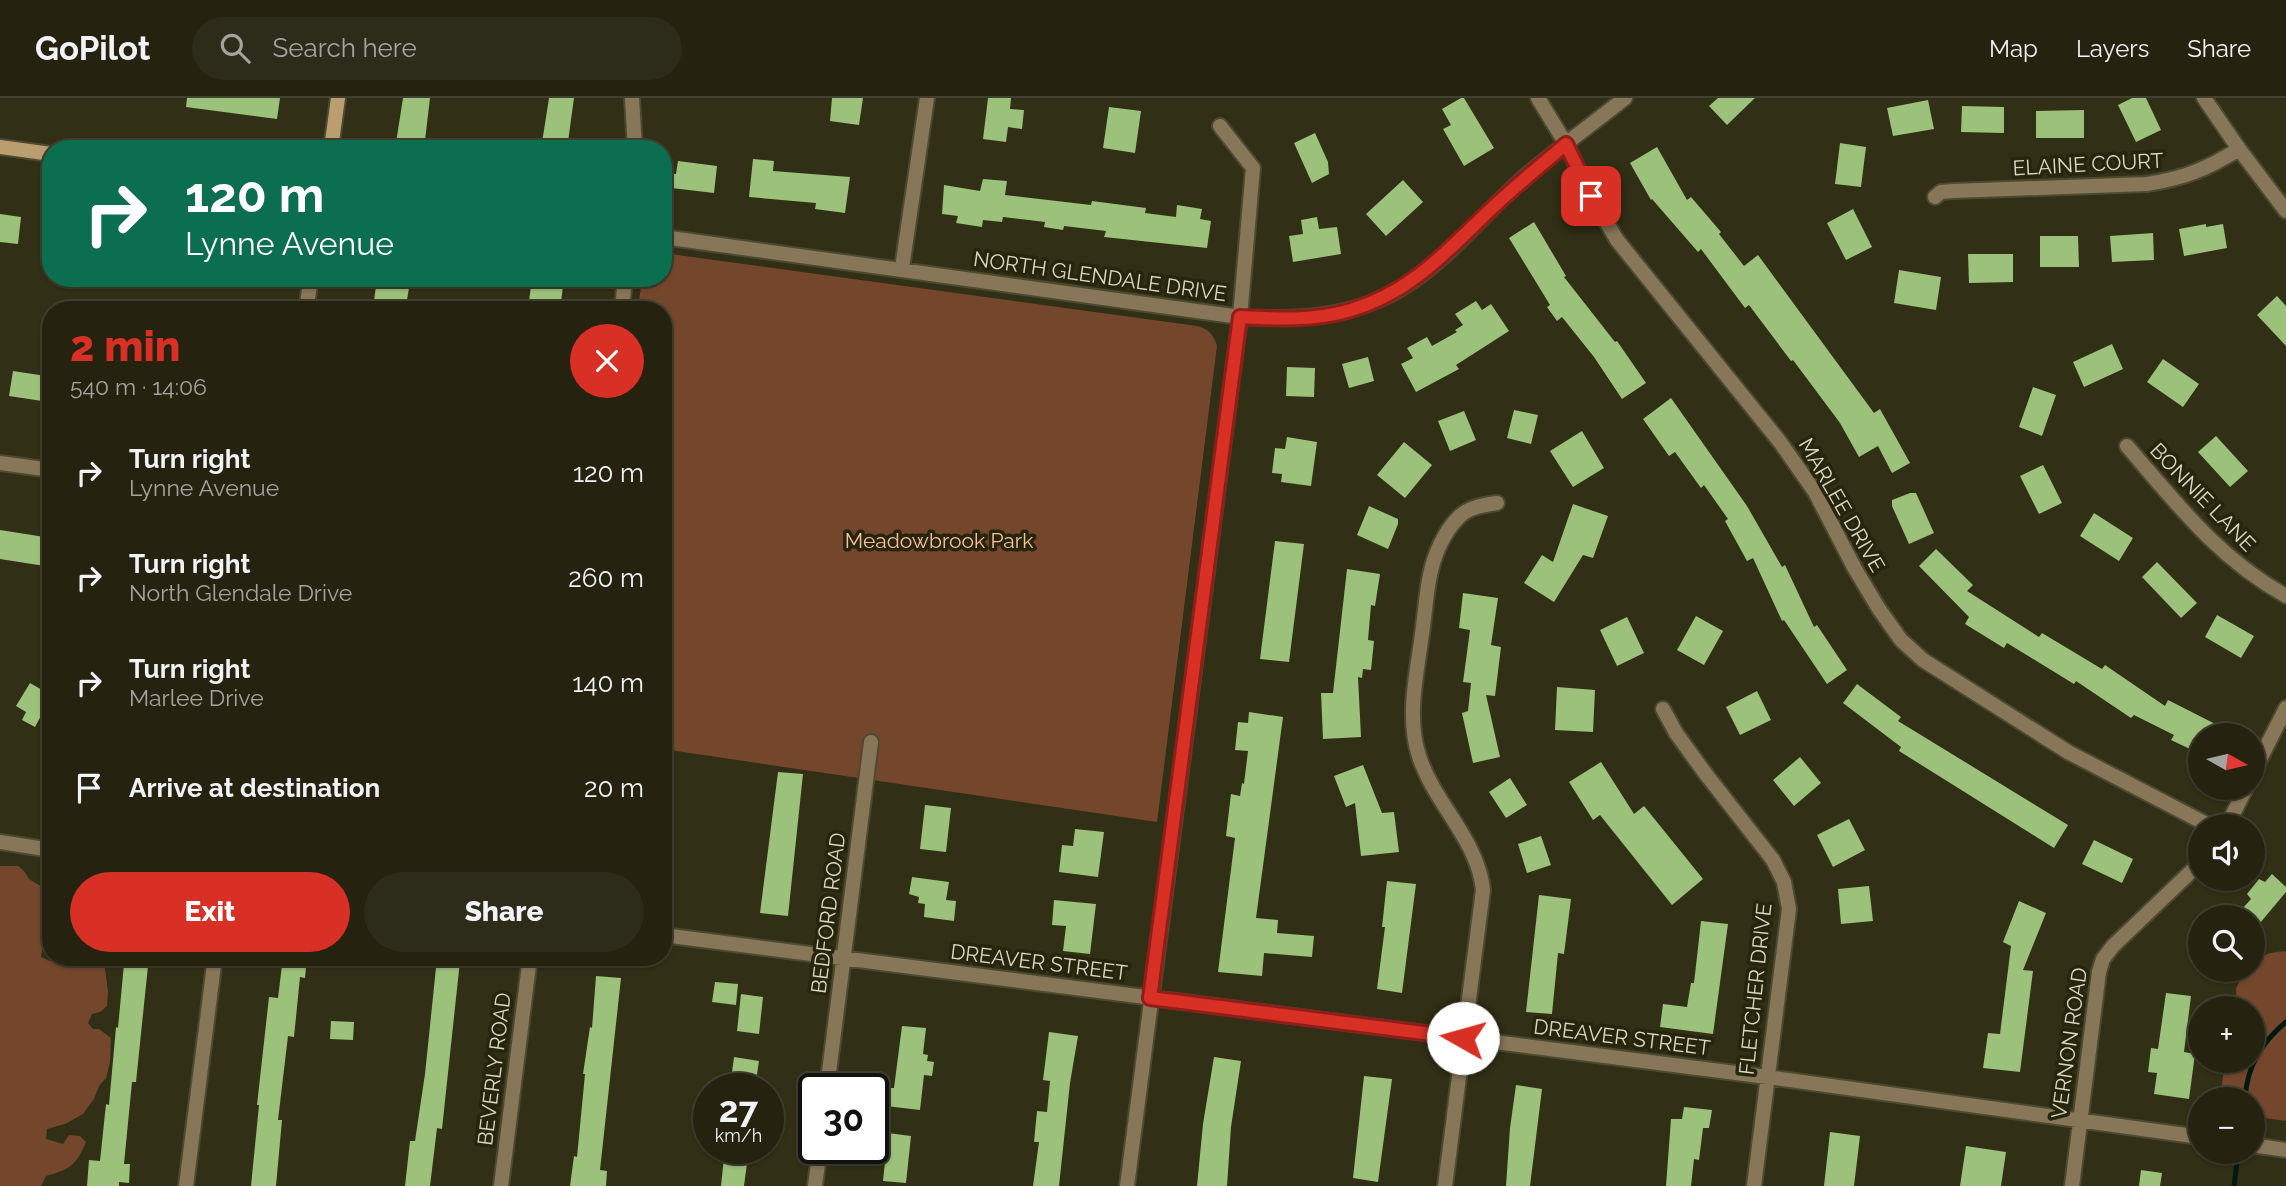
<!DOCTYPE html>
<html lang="en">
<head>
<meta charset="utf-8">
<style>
	:root { --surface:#252310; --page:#2d2b19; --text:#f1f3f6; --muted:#a3a49f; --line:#424030; --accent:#d93025 }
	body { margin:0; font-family:Raleway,sans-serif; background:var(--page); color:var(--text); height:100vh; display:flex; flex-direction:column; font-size:26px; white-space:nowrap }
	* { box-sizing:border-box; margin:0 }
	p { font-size:23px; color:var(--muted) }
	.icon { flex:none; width:38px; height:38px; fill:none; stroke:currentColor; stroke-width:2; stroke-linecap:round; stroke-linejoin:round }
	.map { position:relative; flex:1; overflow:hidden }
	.drawer { position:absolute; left:42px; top:203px; width:630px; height:665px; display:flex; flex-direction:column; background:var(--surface); border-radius:28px; box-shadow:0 2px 5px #0004,0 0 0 2px var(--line) }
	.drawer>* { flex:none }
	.guide { position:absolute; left:42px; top:42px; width:630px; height:147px; border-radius:28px; box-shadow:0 2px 5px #0004,0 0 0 2px var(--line); background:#0b6e4f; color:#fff; overflow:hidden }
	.needle { width:46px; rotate:98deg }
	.buttons { position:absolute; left:2188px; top:625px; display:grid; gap:14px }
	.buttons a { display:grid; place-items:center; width:77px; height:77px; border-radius:50%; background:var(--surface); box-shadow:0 2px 5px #0004,0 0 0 2px var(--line); font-size:35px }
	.speed { position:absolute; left:693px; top:975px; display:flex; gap:14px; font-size:35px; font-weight:700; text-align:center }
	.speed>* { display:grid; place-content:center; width:91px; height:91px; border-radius:50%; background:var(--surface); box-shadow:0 2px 5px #0004,0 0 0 2px var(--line); line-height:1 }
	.speed small { font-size:18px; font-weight:400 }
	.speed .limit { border:4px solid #111; border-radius:10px; background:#fff; color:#111 }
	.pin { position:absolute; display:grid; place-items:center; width:60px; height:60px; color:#fff; margin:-30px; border-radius:14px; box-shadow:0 4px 10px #0006 }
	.me { position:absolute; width:77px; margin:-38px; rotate:277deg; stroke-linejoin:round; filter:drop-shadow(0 0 5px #0008) }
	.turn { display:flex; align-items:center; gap:24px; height:147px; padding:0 28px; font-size:32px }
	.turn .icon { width:91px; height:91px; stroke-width:2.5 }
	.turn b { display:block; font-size:49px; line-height:60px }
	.round { display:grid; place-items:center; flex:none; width:74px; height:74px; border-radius:37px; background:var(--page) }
	.overview { display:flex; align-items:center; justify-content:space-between; height:119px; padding:0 28px }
	h1 { font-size:42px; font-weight:800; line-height:52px; color:var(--accent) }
	.primary-button { display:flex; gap:14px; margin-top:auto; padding:14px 28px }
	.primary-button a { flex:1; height:80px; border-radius:42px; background:var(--accent); color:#fff; font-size:28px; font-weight:800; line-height:80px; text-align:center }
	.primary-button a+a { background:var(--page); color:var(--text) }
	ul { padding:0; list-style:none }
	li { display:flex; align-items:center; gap:21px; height:105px; padding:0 28px }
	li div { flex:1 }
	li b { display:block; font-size:26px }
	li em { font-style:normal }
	header { display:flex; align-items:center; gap:42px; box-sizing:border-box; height:98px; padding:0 35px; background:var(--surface); border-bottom:2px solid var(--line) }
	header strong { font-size:33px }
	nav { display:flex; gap:38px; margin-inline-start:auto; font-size:24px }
	.search { width:490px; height:63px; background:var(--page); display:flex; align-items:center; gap:18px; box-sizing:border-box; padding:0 24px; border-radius:38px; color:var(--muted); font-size:26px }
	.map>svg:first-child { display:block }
	.green { fill:#74472c }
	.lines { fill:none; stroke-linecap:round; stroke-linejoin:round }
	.stream { stroke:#011a0d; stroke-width:5 }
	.building { fill:#9bc17a }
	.street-casing { stroke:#4c4a31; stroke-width:18 }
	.secondary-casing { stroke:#4c4a31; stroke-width:18 }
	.street { stroke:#887659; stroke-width:14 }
	.secondary { stroke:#bb9e70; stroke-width:14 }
	.route-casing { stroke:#8d1f18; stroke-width:18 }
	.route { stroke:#d93025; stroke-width:12 }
	.labels { text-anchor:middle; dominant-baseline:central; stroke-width:7; stroke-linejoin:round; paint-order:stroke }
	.street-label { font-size:21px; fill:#d8d7c7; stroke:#27250b }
	.park-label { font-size:21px; fill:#f9bf9e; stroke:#27250b }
</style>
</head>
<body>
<header>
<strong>GoPilot</strong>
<div class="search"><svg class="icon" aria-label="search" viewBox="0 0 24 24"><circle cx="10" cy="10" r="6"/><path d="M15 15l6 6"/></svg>Search here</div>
<nav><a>Map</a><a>Layers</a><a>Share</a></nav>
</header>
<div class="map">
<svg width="2286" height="1088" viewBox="0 0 2286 1088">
	<rect width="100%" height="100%" fill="#312f15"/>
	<path class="green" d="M 663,155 L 1197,228 C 1209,231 1214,237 1217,248 L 1157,724 L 663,651 L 663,212 L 638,212 L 642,180 L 663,180 Z
		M 0,768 L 18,768 L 24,773 L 29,781 L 39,787 L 51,788 L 51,844 L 43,848 L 41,859 C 46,861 52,865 58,864 C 73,862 89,853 104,863 L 108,894 L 107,908 L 100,914 L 92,916 L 88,925 L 93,931 L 99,931 L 111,940 L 110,964 L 106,980 L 99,988 L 94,1001 L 83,1016 L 65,1026 L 47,1031 L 46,1041 L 63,1046 L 69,1037 L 80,1038 L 86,1044 C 76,1067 71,1071 46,1078 L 41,1088 L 0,1088 Z
		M 2286,853 L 2286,1023 L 2252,1018 L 2252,1001 L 2220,1001 L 2225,963 L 2252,962 L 2252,910 L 2237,910 L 2236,891 L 2244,872 L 2252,872 L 2252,865 C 2262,856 2273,854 2286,853 Z"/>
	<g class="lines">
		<path class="stream" d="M 2245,1001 C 2247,968 2261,945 2286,924
			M 2234,1088 L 2237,1064"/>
	</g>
	<path class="building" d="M 187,0 L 280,0 L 277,21 L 186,9 Z
		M 403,0 L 430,0 L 424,51 L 395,51 Z
		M 549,0 L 574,0 L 567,51 L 541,51 Z
		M 832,0 L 863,0 L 859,27 L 830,23 Z
		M 988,0 L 1011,0 L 1010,11 L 1024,12 L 1022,31 L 1008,29 L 1006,44 L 983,41 Z
		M 1461,0 L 1464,0 L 1494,50 L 1464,68 L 1443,31 L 1451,27 L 1442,11 Z
		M 1718,0 L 1755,0 L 1727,27 L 1709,8 Z
		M 2132,0 L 2146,0 L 2161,32 L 2136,44 L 2118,7 Z
		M 1928,2 L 1934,31 L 1893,38 L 1887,10 Z
		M 1962,8 L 2004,9 L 2004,35 L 1961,34 Z
		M 1109,9 L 1141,13 L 1135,55 L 1103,50 Z
		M 2084,12 L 2084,40 L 2036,40 L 2036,13 Z
		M 1315,35 L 1328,64 L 1329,76 L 1312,85 L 1294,45 Z
		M 1840,45 L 1866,49 L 1861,89 L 1835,86 Z
		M 1657,49 L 1687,102 L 1691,99 L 1721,134 L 1719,136 L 1744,168 L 1758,157 L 1874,315 L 1880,311 L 1910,365 L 1892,375 L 1878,348 L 1859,359 L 1840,325 L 1793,262 L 1791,263 L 1749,207 L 1745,210 L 1701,151 L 1698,154 L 1652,101 L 1651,102 L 1630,65 Z
		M 753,61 L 774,63 L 773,73 L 850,79 L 845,115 L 815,111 L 816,105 L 749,99 Z
		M 678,63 L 717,68 L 714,95 L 663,89 L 663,75 L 676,76 Z
		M 983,81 L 1007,83 L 1005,97 L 1091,107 L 1092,103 L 1146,110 L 1145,115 L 1176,119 L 1177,107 L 1202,111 L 1200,121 L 1211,123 L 1207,150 L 1104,139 L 1106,133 L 1064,128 L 1063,132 L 1044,129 L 1045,124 L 1003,119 L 1002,124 L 983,122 L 982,129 L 956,125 L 958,118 L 942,116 L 944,87 L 980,93 Z
		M 1403,82 L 1423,104 L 1386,138 L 1366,116 Z
		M 1853,111 L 1872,149 L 1846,162 L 1827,125 Z
		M 0,116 L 21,119 L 18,146 L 0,144 Z
		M 1317,119 L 1319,131 L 1337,129 L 1341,156 L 1293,164 L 1289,138 L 1303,136 L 1301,122 Z
		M 1534,124 L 1566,178 L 1564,179 L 1615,244 L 1617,243 L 1646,285 L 1622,301 L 1594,259 L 1562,219 L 1557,223 L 1547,209 L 1550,207 L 1509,140 Z
		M 2206,126 L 2206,129 L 2223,126 L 2227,150 L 2184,158 L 2179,131 Z
		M 2153,135 L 2154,162 L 2112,164 L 2110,138 Z
		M 2040,138 L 2078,138 L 2079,169 L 2040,169 Z
		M 1968,156 L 2013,156 L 2013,184 L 1969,185 Z
		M 1899,172 L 1941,179 L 1936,212 L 1894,205 Z
		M 377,180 L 399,180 L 399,182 L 410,184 L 406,208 L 374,203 Z
		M 532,180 L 558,180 L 557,187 L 563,188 L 561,204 L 555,203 L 554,212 L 528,211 Z
		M 2277,198 L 2286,208 L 2286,248 L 2257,217 Z
		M 1476,203 L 1482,212 L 1491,206 L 1509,233 L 1456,267 L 1459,271 L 1416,294 L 1401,266 L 1413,260 L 1407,250 L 1427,239 L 1432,248 L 1457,234 L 1455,232 L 1463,227 L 1455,216 Z
		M 2112,246 L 2123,271 L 2084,289 L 2073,264 Z
		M 1368,259 L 1374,283 L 1349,290 L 1342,266 Z
		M 2163,261 L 2199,286 L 2183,309 L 2147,284 Z
		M 1287,269 L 1315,270 L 1314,299 L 1286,298 Z
		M 13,273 L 46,278 L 42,303 L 9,298 Z
		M 2033,289 L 2056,297 L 2042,338 L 2019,329 Z
		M 1671,300 L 1747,408 L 1782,469 L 1785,467 L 1814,529 L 1817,527 L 1847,572 L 1827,586 L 1784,522 L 1782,523 L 1753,460 L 1747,463 L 1725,423 L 1728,421 L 1704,387 L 1701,390 L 1675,354 L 1669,358 L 1643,321 Z
		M 1514,312 L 1538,317 L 1531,346 L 1507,340 Z
		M 1464,313 L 1476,342 L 1450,353 L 1438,323 Z
		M 1582,333 L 1604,370 L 1573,389 L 1550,353 Z
		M 2216,338 L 2248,373 L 2230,389 L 2198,354 Z
		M 1287,339 L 1317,344 L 1311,388 L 1281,384 L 1282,376 L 1272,375 L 1275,350 L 1285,351 Z
		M 1404,344 L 1432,367 L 1405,400 L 1377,377 Z
		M 2043,367 L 2062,405 L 2039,416 L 2020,378 Z
		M 1910,395 L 1916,395 L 1934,435 L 1909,446 L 1892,408 L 1892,402 Z
		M 1573,406 L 1608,418 L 1593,460 L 1583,457 L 1554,504 L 1524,485 L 1542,457 L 1553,464 Z
		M 1369,408 L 1398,421 L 1398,426 L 1388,451 L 1357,437 Z
		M 2094,415 L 2133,440 L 2119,463 L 2080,438 Z
		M 0,432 L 51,440 L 51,469 L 0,461 Z
		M 1275,443 L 1304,446 L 1289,564 L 1260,561 Z
		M 1936,451 L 1973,487 L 1967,493 L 2039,539 L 2042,535 L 2102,571 L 2105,567 L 2165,608 L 2168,602 L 2237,637 L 2200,637 L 2200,651 L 2194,648 L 2192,652 L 2171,642 L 2174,637 L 2134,617 L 2131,620 L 2076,583 L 2074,586 L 2007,545 L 2004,550 L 1965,526 L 1969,519 L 1919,468 Z
		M 2157,464 L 2197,505 L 2181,520 L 2142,479 Z
		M 1347,471 L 1380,476 L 1375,508 L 1371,507 L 1368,542 L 1374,543 L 1371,572 L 1363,571 L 1362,580 L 1358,579 L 1361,639 L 1323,641 L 1321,595 L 1333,595 Z
		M 1463,495 L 1498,500 L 1491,547 L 1501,549 L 1495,598 L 1486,597 L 1500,659 L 1473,665 L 1462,615 L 1468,613 L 1471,585 L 1463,584 L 1470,532 L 1459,530 Z
		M 2217,517 L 2254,538 L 2241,560 L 2205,539 Z
		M 1696,518 L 1723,533 L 1704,567 L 1677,552 Z
		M 1627,519 L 1644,555 L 1617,568 L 1600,532 Z
		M 30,585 L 51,597 L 51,623 L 41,618 L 35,629 L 22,622 L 26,614 L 16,608 Z
		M 1857,586 L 1901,619 L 1898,623 L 2068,727 L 2054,750 L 1899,653 L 1901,649 L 1843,605 Z
		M 1557,589 L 1595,592 L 1593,634 L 1555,632 Z
		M 1757,593 L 1771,622 L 1740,637 L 1726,609 Z
		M 1249,614 L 1283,619 L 1256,820 L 1278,822 L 1277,835 L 1314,838 L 1312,859 L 1264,855 L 1262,878 L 1218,874 L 1235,740 L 1226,738 L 1228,721 L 1231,696 L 1240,698 L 1242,685 L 1244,686 L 1248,653 L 1235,652 L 1238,624 L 1248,625 Z
		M 1800,659 L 1821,685 L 1794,708 L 1773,682 Z
		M 1601,664 L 1634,716 L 1644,708 L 1703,781 L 1672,807 L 1600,717 L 1593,722 L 1569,684 Z
		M 1363,667 L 1382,715 L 1394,714 L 1399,754 L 1361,758 L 1355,705 L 1346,709 L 1334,678 Z
		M 778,674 L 803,676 L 788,818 L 760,815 Z
		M 1510,680 L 1527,707 L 1506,720 L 1489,694 Z
		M 925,707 L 951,710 L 946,754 L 920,751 Z
		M 1849,721 L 1865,752 L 1833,769 L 1817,737 Z
		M 1075,731 L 1104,734 L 1098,779 L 1059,774 L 1062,747 L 1073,748 Z
		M 1541,738 L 1551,767 L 1527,775 L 1518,746 Z
		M 2094,742 L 2133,761 L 2122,785 L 2082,766 Z
		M 2272,776 L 2286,789 L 2286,794 L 2260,825 L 2243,810 L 2251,801 L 2247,796 L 2259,781 L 2265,784 Z
		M 912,779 L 949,784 L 946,802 L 956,803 L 954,823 L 924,819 L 925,806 L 918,805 L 919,799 L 909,796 Z
		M 1387,783 L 1416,786 L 1402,895 L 1377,891 L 1385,829 L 1382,829 Z
		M 1869,788 L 1873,823 L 1841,826 L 1838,791 Z
		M 1539,797 L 1571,801 L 1564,856 L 1558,855 L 1552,916 L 1526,914 Z
		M 1054,802 L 1096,806 L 1090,856 L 1063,853 L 1066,828 L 1052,827 Z
		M 2019,803 L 2046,815 L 2023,872 L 2033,873 L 2020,974 L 1983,970 L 1988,935 L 2000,936 L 2011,848 L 2003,844 Z
		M 1701,823 L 1728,826 L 1713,936 L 1660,929 L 1663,906 L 1687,909 L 1691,885 L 1694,885 Z
		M 283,859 L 307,859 L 305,880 L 300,879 L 294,939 L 288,938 L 278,1022 L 282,1022 L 276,1088 L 251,1088 L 259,1007 L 257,1007 L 269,899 L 278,900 Z
		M 437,860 L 460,863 L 442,1031 L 437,1030 L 430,1088 L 405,1088 L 410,1043 L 415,1043 L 425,976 Z
		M 124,866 L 148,868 L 136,984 L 132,984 L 124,1066 L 130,1066 L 129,1085 L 119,1084 L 119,1088 L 87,1088 L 89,1062 L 100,1063 L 106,1006 L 109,1007 L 116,929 L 118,930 Z
		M 596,878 L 621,880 L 600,1072 L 607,1073 L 606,1088 L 570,1088 L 574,1058 L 577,1059 L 585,976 L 583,976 L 590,929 L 592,930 Z
		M 715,884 L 738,886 L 736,907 L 712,904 Z
		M 2166,895 L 2191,898 L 2184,954 L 2195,956 L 2189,1001 L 2154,996 L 2157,975 L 2148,974 L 2151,950 L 2158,951 Z
		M 741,896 L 763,899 L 759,936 L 737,933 Z
		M 331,923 L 354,924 L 353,942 L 330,941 Z
		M 902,928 L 926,930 L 923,956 L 928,957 L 927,963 L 934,964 L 932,978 L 924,977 L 920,1012 L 886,1008 L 889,990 L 894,990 Z
		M 1049,934 L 1078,938 L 1070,985 L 1059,1088 L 1033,1088 L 1039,1044 L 1034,1044 L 1037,1013 L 1047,1014 L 1050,983 L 1043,982 Z
		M 734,959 L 759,963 L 755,990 L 730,990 Z
		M 1214,959 L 1241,963 L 1231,1029 L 1227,1088 L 1197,1088 L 1203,1026 Z
		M 1364,978 L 1392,981 L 1378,1084 L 1353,1080 Z
		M 1516,987 L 1542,991 L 1530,1088 L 1506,1088 L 1510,1030 Z
		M 1684,1009 L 1712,1012 L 1709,1030 L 1703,1030 L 1699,1062 L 1694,1061 L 1691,1088 L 1666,1088 L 1671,1021 L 1682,1021 Z
		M 1830,1034 L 1860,1038 L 1854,1088 L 1824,1088 Z
		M 888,1035 L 911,1038 L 906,1085 L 883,1083 Z
		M 1966,1048 L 2006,1054 L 2001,1088 L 1960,1088 Z
		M 725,1050 L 749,1050 L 744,1088 L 721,1088 Z
		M 2141,1072 L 2162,1075 L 2160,1088 L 2139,1088 Z"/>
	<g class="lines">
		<defs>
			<path id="street" d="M 632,0 L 635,51
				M 1538,0 L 1566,46 L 1591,98 L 1617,142 L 1780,344 L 1815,394 L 1855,471 L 1879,511 L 1901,542 L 1923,562 L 2068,654 L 2210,728
				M 2204,0 L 2239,51 L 2286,113
				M 1935,99 L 1941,94 L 1953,93 L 2147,86 C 2185,80 2207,71 2239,51
				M 663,139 L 1240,219 C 1297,222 1355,220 1405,188 C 1449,160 1482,118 1520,83 C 1553,54 1590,28 1625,0
				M 902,170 L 927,0
				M 306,212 L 311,180
				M 622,212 L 625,180
				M 2127,348 C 2177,406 2218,460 2286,498
				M 0,365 L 51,372
				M 1663,611 L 1676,635 L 1705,675 L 1773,762 L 1784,784 L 1789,811 L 1754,1088
				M 2252,677 L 2286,610
				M 2227,728 L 2246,690
				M 0,744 L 51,752
				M 663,837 L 1767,979 L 2200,1039
				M 827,990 L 871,644
				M 2252,1047 L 2286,1052
				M 186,1088 L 215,859
				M 501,1088 L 530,859
				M 815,1088 L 820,1050
				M 1127,1088 L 1240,219 L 1253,70 L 1220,28
				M 1445,1088 L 1483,792 C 1478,742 1434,705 1419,658 C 1406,618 1417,576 1422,536 C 1425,516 1426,496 1430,477 C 1434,457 1444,434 1458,420 C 1468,409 1484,407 1497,405
				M 2072,1088 L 2099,874 L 2103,861 L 2113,848 L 2200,765"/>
			<path id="secondary" d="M 0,49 L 51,56
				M 331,51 L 338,0"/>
		</defs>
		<use href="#street" class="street-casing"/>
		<use href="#secondary" class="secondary-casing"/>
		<use href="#street" class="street"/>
		<use href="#secondary" class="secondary"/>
	</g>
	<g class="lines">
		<defs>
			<path id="route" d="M 1463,940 L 1150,900 L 1240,219 C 1277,221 1315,223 1351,212 C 1411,194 1446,154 1489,113 C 1514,89 1540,68 1566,46 L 1591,98"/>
		</defs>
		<use href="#route" class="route-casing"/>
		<use href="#route" class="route"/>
	</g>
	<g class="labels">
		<g class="street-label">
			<text transform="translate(2088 66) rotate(-3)">ELAINE COURT</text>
			<text transform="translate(1100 178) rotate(8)">NORTH GLENDALE DRIVE</text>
			<text transform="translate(2203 399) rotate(46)">BONNIE LANE</text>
			<text transform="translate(1842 407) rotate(60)">MARLEE DRIVE</text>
			<text transform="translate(828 815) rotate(-83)">BEDFORD ROAD</text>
			<text transform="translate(1039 864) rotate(7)">DREAVER STREET</text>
			<text transform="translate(1755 891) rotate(-84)">FLETCHER DRIVE</text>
			<text transform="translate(1622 939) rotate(7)">DREAVER STREET</text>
			<text transform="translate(2069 945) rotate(-82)">VERNON ROAD</text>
			<text transform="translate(494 971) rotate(-83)">BEVERLY ROAD</text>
		</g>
		<g class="park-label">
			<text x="939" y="442">Meadowbrook Park</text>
		</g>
	</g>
</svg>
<div class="buttons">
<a><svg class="needle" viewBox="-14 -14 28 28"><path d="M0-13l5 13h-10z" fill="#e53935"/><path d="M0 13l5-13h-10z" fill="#a3a49f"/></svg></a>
<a><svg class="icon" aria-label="sound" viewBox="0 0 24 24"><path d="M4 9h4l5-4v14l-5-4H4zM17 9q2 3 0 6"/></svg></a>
<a><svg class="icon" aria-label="search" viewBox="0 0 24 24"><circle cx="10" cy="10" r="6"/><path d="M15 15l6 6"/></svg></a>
<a>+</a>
<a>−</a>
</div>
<div class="speed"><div>27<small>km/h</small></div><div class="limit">30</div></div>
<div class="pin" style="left:1591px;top:98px;background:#d93025"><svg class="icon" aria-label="arrive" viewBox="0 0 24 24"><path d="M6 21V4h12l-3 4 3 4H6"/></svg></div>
<svg class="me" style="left:1463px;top:940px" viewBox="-20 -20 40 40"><circle r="19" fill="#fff"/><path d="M0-13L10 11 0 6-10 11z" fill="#d93025"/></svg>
<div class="guide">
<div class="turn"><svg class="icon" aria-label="right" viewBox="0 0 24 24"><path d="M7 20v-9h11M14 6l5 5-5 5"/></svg><div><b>120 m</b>Lynne Avenue</div></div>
</div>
<section class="drawer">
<div class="overview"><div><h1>2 min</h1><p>540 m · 14:06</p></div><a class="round" style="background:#d93025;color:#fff"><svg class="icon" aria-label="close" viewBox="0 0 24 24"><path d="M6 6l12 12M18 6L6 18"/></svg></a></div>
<ul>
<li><svg class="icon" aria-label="right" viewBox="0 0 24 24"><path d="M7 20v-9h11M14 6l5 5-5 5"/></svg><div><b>Turn right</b><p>Lynne Avenue</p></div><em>120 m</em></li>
<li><svg class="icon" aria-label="right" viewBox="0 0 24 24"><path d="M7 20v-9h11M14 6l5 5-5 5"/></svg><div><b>Turn right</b><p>North Glendale Drive</p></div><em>260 m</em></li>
<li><svg class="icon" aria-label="right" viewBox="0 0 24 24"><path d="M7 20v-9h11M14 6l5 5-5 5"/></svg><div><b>Turn right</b><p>Marlee Drive</p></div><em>140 m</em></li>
<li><svg class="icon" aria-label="arrive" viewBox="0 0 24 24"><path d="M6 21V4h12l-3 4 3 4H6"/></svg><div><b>Arrive at destination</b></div><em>20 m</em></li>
</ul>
<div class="primary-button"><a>Exit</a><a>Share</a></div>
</section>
</div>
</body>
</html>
